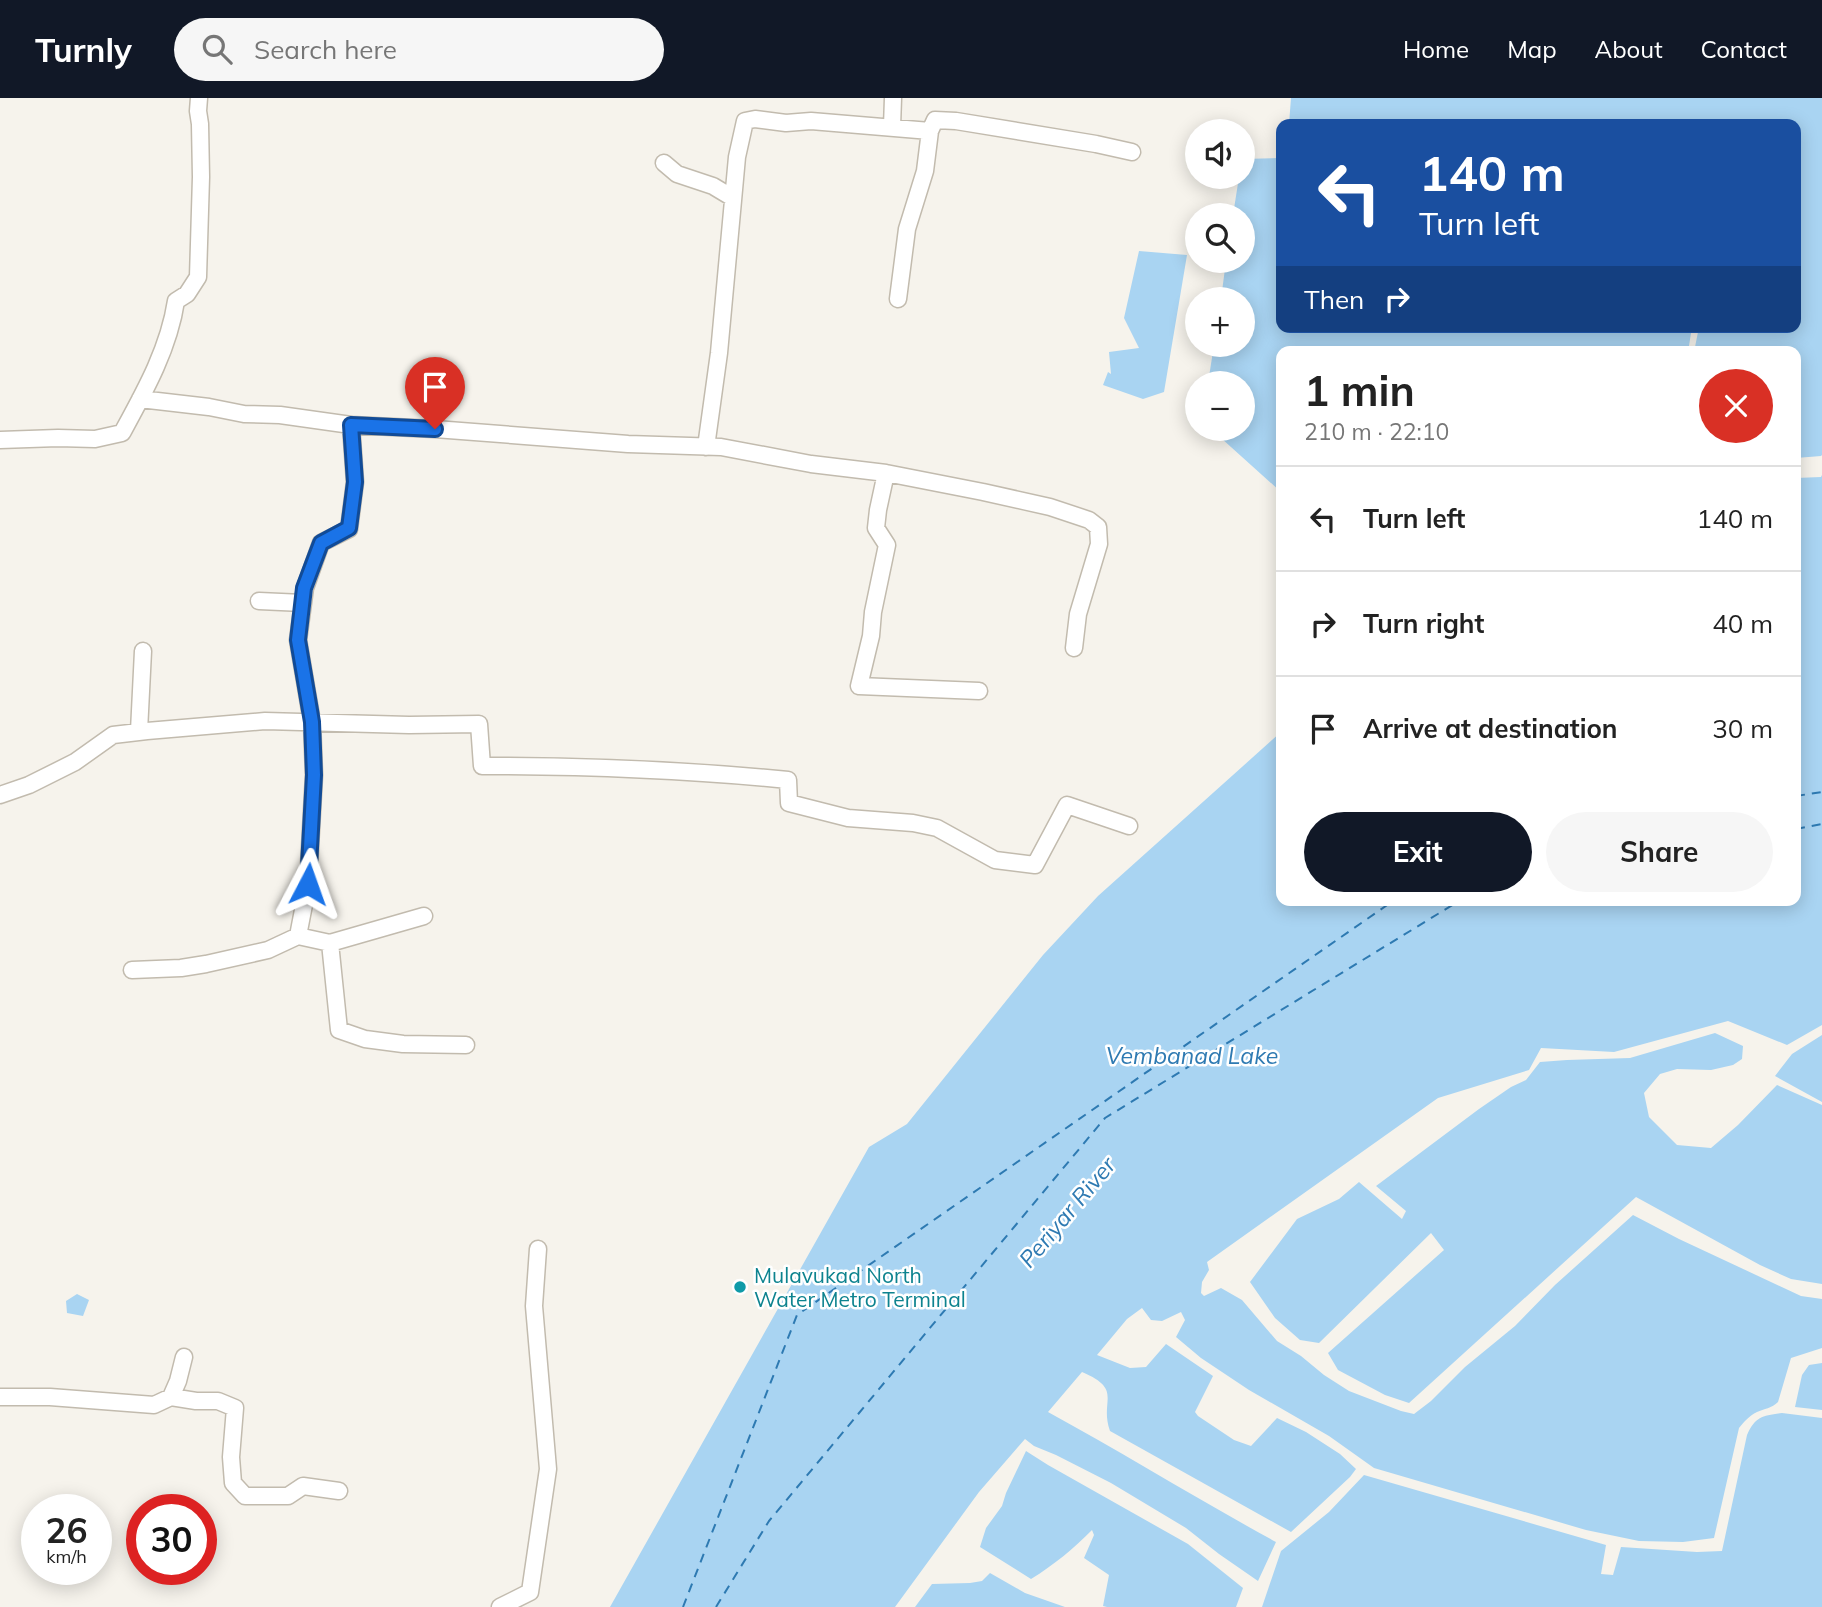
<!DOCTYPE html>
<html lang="en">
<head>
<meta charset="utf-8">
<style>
	:root { --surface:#fff; --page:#f6f6f6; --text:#222; --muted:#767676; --line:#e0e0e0; --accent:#111827 }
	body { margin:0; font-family:Mulish,sans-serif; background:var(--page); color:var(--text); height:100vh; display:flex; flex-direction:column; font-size:26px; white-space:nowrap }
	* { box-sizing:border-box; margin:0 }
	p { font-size:23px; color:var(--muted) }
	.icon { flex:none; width:38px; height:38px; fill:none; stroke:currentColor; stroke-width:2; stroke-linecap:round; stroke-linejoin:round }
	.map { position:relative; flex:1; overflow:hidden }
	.drawer { position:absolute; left:1276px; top:248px; width:525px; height:560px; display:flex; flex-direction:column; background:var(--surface); border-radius:14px; box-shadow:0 4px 18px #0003 }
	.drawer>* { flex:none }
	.hud { position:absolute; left:1276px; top:21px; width:525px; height:214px; border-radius:14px; box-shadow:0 4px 18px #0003; background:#1a4fa0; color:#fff; overflow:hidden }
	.buttons { position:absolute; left:1185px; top:21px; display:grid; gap:14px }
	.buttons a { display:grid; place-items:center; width:70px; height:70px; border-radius:50%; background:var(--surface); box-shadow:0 4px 18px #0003; font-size:35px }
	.speed { position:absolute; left:21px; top:1396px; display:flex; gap:14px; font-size:35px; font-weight:700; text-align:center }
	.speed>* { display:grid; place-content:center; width:91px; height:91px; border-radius:50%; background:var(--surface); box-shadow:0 4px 18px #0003; line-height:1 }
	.speed small { font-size:18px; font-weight:400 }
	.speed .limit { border:10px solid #d22; background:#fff; color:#111 }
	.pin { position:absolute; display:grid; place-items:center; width:60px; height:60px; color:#fff; margin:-72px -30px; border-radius:50% 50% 50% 0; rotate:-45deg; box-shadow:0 0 7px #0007 }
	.pin .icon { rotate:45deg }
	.me { position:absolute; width:77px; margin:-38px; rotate:4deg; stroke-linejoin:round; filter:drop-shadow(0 0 5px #0008) }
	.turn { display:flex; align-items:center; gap:24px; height:147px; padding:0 28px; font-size:32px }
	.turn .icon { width:91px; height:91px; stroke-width:2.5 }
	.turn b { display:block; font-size:49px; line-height:60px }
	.then { display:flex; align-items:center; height:66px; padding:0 28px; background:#0003; gap:14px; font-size:26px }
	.round { display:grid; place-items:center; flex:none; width:74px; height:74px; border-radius:37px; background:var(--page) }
	.head { display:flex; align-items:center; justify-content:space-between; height:119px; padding:0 28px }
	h1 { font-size:42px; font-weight:700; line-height:52px }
	.primary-button { display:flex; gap:14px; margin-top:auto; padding:14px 28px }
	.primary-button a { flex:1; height:80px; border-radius:42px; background:var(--accent); color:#fff; font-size:28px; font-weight:700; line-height:80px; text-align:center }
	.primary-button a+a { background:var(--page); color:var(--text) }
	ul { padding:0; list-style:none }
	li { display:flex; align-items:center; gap:21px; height:105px; padding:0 28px; border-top:2px solid var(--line) }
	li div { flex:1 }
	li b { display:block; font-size:26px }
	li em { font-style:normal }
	header { display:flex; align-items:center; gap:42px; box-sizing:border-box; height:98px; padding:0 35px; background:var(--accent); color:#fff }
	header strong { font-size:33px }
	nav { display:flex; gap:38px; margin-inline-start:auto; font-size:24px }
	.search { width:490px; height:63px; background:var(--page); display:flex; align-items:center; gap:18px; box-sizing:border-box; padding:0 24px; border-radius:38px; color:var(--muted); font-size:26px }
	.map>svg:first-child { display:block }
	.water { fill:#a9d4f2 }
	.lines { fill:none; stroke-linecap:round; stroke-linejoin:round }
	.ferry { stroke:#2e7ab2; stroke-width:2; stroke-dasharray:9 7; stroke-linecap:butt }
	.minor-casing { stroke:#c2bbae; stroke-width:19 }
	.minor { stroke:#fff; stroke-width:16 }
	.route-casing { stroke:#114b97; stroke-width:18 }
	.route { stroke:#1a73e8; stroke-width:12 }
	.culture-dot { fill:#0f9aa8; stroke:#fff; stroke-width:2.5 }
	.labels { text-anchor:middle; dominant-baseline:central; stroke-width:5; stroke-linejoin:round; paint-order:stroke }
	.culture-label { font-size:21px; fill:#0d838f; stroke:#fff; text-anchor:start }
	.water-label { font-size:23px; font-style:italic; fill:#2e7ab2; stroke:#fff }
</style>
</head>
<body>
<header>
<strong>Turnly</strong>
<div class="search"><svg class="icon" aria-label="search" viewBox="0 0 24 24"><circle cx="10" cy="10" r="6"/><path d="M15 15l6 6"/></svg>Search here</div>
<nav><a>Home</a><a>Map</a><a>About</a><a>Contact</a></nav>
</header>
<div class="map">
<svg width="1822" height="1509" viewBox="0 0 1822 1509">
	<rect width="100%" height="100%" fill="#f6f3ec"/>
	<path class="water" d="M 1291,0 L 1822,0 L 1822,357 L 1821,358 L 1796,360 L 1796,254 L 1694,254 L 1699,229 L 1796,229 L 1796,26 L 1289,26 Z
		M 1281,60 L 1281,229 L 1692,229 L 1688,254 L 1281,254 L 1281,394 L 1211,331 L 1242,331 L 1242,285 L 1208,285 L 1214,247 L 1242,247 L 1242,201 L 1221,201 L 1226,163 L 1242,163 L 1242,117 L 1233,117 L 1239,79 L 1242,79 L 1243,61 Z
		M 1139,153 L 1187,157 L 1164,294 L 1143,301 L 1103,287 L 1108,274 L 1111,276 L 1109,254 L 1139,250 L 1124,220 Z
		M 1822,377 L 1822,927 L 1787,947 L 1728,923 L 1614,954 L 1541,950 L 1529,972 L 1438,1000 L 1207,1164 L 1209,1172 L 1202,1184 L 1201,1195 L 1204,1198 L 1221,1190 L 1242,1202 L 1277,1243 L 1301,1258 L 1324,1277 L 1349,1293 L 1401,1313 L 1414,1316 L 1431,1303 L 1465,1269 L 1515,1228 L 1555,1187 L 1633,1117 L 1679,1141 L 1801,1198 L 1822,1201 L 1822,1250 L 1791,1260 L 1778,1304 C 1772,1310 1764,1311 1757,1314 C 1749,1318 1744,1324 1739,1330 L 1714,1440 L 1683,1444 L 1639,1443 L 1586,1432 L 1374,1370 L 1329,1338 L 1249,1292 L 1201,1260 L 1176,1239 L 1185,1222 L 1181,1214 L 1162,1223 L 1151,1222 L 1142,1210 L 1127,1221 L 1097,1257 L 1130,1270 L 1146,1269 L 1166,1246 L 1213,1278 L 1195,1314 L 1198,1318 L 1234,1342 L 1251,1348 L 1277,1320 L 1306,1334 L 1340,1356 L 1356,1371 L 1350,1379 L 1291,1434 L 1110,1333 C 1099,1302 1124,1292 1082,1274 L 1048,1314 C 1125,1356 1199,1402 1276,1444 L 1258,1483 L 1219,1456 L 1186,1430 L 1111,1385 L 1056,1357 L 1034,1348 L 1025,1341 L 979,1394 L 895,1509 L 610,1509 L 869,1049 L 907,1026 L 1043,857 L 1098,798 L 1281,634 L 1281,803 L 1796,803 L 1796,380 L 1821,379 Z
		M 1715,935 L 1743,948 L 1742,961 L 1733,967 L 1711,972 L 1677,971 L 1660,976 L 1644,995 L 1649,1019 L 1677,1047 L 1711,1050 L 1738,1027 L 1777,987 L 1822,1007 L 1822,1186 L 1791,1181 L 1760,1167 L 1636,1099 L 1409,1305 L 1385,1297 L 1338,1272 L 1328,1255 L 1444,1152 L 1431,1135 L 1319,1245 L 1300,1242 L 1275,1220 L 1250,1184 L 1297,1121 L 1339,1101 L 1359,1084 L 1402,1121 L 1406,1113 L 1376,1088 L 1479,1011 L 1511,989 L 1526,982 L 1540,964 L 1567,962 L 1630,960 Z
		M 1822,937 L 1822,1004 L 1775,978 L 1792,956 Z
		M 77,1196 L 89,1202 L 83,1218 L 67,1215 L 66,1203 Z
		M 1822,1265 L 1822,1312 L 1795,1309 L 1802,1277 L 1809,1267 Z
		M 1782,1315 L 1822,1320 L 1822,1509 L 1262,1509 L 1281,1453 L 1329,1414 L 1364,1377 L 1606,1447 L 1601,1476 L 1613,1477 L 1621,1449 L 1697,1454 L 1722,1453 L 1747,1337 C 1756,1318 1762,1318 1782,1315 Z
		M 1026,1353 L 1048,1367 L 1188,1446 L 1243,1490 L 1236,1509 L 1107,1509 L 1103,1508 L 1109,1477 L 1084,1460 L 1094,1437 L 1092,1432 C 1073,1451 1054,1467 1031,1481 L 980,1449 L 986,1430 L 1002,1408 L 1006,1395 Z
		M 990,1475 L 1025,1495 L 1065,1509 L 915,1509 L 932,1486 L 970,1485 L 982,1483 Z"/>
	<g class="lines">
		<path class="ferry" d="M 1796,698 L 1822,694
			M 1796,731 L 1822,726
			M 683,1509 L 797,1217 L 1393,803
			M 716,1509 L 769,1423 L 1105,1020 L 1459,803"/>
		<defs>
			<path id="minor" d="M 892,29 L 893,0
				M 664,65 L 677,76 L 713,88 L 733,100
				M 898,201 L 907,131 L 925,73 L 930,33 L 935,22 L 956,23 L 1096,46 L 1132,54
				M 140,301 L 209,309 L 244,316 L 280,317 L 351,327
				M 0,342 L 58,340 L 95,341 L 122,335 C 145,293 169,250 176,203 L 187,196 L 198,179 L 201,79 L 200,26 L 198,13 L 199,0
				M 706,349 L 719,255 L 737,59 L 745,23 L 755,21 L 786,25 L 811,23 L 930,33
				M 886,375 L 878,412 L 876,430 L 887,447 L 873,514 L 871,538 L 859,588 L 979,593
				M 259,503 L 303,505
				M 139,633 L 143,553
				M 0,697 L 29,687 L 75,664 L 113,637 L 147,633 L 265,623 L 409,627 L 479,626 L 482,668 C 585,668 686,672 788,682 L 789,705 L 848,720 L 913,725 L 937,730 L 995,762 L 1035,767 L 1067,707 L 1129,728
				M 330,845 L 424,818
				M 132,872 L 181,870 L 206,866 L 268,852 L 298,838
				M 466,947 L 403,946 L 365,941 L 339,932 L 330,845 L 298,838 L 308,786 L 314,677 L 312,624 L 298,542 L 305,490 L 321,445 L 349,431 L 355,384 L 351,327 L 435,331 L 628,346 L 721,349 L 811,366 L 886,375 L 983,394 L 1050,409 L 1089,422 L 1098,429 L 1099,446 L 1078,516 L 1074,550
				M 0,1299 L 50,1299 L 154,1307 L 171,1299 L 178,1283 L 184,1259
				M 171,1299 L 196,1303 L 218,1303 L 235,1310 L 231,1359 L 233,1385 L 245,1398 L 288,1398 L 303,1388 L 339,1393
				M 500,1509 L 530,1494 L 548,1371 L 534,1208 L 538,1151"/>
		</defs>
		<use href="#minor" class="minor-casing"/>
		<use href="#minor" class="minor"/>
	</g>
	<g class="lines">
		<defs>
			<path id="route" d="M 308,786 L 314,677 L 312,624 L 298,542 L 304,490 L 321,445 L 349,430 L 355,384 L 351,327 L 435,331"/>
		</defs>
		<use href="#route" class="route-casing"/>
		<use href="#route" class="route"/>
	</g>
	<circle class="culture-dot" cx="740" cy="1189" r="7"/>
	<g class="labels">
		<g class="culture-label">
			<text x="754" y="1177">Mulavukad North<tspan x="754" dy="24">Water Metro Terminal</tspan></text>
		</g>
		<g class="water-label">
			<text x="1192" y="957">Vembanad Lake</text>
			<text transform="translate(1067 1114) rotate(-50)">Periyar River</text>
		</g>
	</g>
</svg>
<div class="buttons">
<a><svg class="icon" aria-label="sound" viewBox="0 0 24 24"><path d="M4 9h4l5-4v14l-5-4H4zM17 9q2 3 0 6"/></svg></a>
<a><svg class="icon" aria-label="search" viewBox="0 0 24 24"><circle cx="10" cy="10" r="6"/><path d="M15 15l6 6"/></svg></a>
<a>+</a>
<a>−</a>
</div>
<div class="speed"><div>26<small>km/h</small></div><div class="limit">30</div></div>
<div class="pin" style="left:435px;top:331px;background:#d93025"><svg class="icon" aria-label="arrive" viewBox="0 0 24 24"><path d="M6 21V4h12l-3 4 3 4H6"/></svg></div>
<svg class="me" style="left:308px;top:786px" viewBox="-20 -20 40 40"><path d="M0-17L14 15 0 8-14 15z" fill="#1a73e8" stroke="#fff" stroke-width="4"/></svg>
<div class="hud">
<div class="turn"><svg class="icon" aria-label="left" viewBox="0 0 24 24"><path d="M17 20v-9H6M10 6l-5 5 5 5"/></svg><div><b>140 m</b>Turn left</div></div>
<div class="then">Then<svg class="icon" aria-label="right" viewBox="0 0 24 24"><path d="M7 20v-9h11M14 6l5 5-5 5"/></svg></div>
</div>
<section class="drawer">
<div class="head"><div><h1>1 min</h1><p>210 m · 22:10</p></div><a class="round" style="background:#d93025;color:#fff"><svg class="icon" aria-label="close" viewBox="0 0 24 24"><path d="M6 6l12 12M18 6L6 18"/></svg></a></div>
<ul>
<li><svg class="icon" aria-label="left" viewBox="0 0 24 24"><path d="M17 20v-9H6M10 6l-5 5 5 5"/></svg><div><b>Turn left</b></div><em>140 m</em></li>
<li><svg class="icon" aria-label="right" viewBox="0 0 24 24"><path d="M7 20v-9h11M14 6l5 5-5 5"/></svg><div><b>Turn right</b></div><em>40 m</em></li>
<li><svg class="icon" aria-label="arrive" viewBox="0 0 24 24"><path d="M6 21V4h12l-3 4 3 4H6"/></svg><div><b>Arrive at destination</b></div><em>30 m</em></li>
</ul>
<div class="primary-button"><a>Exit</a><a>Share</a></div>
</section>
</div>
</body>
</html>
